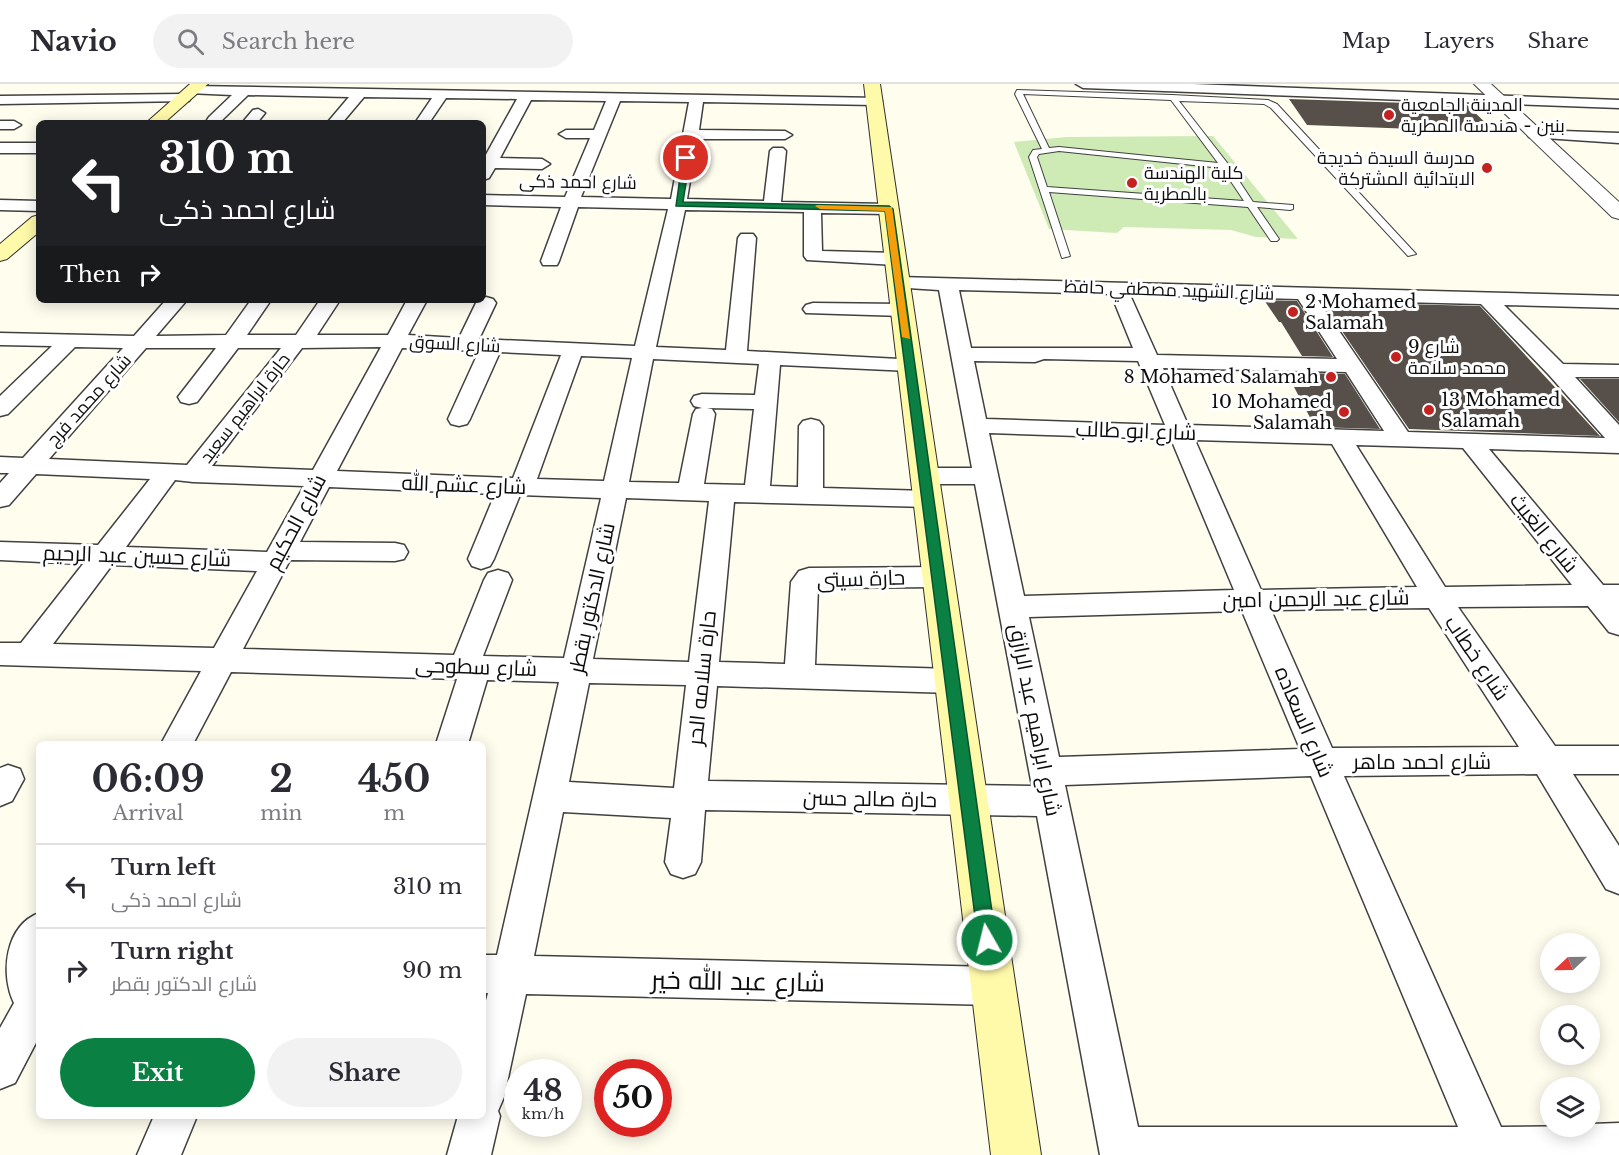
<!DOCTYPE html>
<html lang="en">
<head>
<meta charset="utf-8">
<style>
	:root { --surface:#fff; --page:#f2f2f3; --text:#2b2b33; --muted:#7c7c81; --line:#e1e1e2; --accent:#0b8043 }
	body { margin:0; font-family:"Libre Baskerville",Cairo,serif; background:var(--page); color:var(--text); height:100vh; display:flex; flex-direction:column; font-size:22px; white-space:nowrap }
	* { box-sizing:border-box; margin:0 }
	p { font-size:20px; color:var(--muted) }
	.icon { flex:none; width:33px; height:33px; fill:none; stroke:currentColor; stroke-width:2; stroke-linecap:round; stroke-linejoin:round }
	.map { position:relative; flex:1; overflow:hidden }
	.sheet { position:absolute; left:36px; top:657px; width:450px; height:378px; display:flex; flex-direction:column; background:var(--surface); border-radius:9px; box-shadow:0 3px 15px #0003 }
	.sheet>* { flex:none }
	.banner { position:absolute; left:36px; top:36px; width:450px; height:183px; border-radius:9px; box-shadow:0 3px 15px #0003; background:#202124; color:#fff; overflow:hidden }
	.needle { width:39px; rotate:248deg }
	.tools { position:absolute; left:1540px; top:849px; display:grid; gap:12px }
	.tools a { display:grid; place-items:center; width:60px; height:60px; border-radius:50%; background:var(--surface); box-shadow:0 3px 15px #0003; font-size:30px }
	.speed { position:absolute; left:504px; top:975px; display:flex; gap:12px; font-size:30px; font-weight:700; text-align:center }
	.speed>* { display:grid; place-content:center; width:78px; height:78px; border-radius:50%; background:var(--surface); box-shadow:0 3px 15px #0003; line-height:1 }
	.speed small { font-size:15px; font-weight:400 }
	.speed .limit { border:9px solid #d22; background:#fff; color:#111 }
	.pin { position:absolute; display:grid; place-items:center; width:51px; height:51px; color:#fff; margin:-26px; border:3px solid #fff; border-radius:50%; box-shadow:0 2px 6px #0007 }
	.me { position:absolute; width:66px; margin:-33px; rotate:352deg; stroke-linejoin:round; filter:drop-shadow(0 0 4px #0008) }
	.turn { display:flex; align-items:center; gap:21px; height:126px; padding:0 24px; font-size:27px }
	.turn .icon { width:78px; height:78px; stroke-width:2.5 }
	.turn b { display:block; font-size:42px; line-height:51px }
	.then { display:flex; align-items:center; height:57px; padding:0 24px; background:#0003; gap:12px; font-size:22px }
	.eta { display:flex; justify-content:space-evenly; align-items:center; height:102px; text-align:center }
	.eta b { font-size:36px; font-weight:800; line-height:42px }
	.primary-button { display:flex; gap:12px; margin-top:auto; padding:12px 24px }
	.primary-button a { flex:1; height:69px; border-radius:36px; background:var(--accent); color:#fff; font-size:24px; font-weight:800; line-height:69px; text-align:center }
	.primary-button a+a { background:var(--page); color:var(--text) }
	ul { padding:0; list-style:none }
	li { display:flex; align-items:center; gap:18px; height:84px; padding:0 24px; border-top:2px solid var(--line) }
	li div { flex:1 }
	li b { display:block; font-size:22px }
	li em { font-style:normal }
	header { display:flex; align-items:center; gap:36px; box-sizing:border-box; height:84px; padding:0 30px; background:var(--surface); border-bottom:2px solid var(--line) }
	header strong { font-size:28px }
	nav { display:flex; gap:33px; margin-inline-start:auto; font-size:21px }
	.search { width:420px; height:54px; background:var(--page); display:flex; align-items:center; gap:15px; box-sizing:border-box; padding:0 21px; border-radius:33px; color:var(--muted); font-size:22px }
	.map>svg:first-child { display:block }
	.green { fill:#ceebb6 }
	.building { fill:#574f49 }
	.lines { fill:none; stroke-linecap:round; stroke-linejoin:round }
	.service-casing { stroke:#404040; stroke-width:2 }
	.minor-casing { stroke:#404040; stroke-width:3 }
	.tertiary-casing { stroke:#404040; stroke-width:2 }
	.secondary-casing { stroke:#2f2f2f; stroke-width:2 }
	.service { fill:#fff; fill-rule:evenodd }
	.minor { fill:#fff; fill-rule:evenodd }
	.tertiary { fill:#fff; fill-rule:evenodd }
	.secondary { fill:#fffaa9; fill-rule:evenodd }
	.route { fill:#0b8043; stroke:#07532c; stroke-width:1.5 }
	.slow { fill:#f59e0b }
	.poi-dot { fill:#c32220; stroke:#fff; stroke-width:2 }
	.labels { text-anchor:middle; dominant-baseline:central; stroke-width:6; stroke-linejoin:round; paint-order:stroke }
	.far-poi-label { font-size:18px; fill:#0d0d0d; stroke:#fff; text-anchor:start }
	.far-street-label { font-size:18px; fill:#0d0d0d; stroke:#fff }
	.street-label { font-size:21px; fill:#0d0d0d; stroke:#fff }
	.near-street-label { font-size:26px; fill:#0d0d0d; stroke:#fff }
</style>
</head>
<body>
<header>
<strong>Navio</strong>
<div class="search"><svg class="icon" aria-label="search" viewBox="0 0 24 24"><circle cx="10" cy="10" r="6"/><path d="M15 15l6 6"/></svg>Search here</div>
<nav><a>Map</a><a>Layers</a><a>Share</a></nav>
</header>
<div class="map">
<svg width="1619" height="1071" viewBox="0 0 1619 1071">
	<rect width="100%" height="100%" fill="#fffdee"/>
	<path class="green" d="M 1213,52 L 1298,155 L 1256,153 L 1231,146 L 1124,143 L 1117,149 L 1049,145 L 1014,58 L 1067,53 Z"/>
	<path class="building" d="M 1289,15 L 1467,21 L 1495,48 L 1307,41 Z
		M 1264,216 L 1297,217 L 1333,273 L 1302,272 L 1281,238 L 1279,238 Z
		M 1322,218 L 1480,222 L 1600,352 L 1409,345 Z
		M 1302,289 L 1345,290 L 1380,345 L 1315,343 L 1294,303 L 1310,303 Z
		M 1580,295 L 1619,295 L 1619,338 Z"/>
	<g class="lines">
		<defs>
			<path id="service" d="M 1017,6 L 1172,11 L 1268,16 L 1277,20 L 1416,170 L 1408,172 L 1271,24 L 1264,20 L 1179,17 L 1228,80 L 1253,118 L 1293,121 L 1293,125 L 1290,126 L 1257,123 L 1279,155 L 1277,157 L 1271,157 L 1248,123 L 1049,108 L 1070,172 L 1062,174 L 1029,73 L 1033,66 L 1042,65 L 1015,10 ZM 1023,10 L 1171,16 L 1218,79 L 1059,63 L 1049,64 ZM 1059,67 L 1222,84 L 1244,117 L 1047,103 L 1037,73 L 1039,70 Z"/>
			<path id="minor" d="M 1076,0 L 1193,0 L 1619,16 L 1619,24 L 1083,4 Z
				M 193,2 L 880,14 L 882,17 L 880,20 L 875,21 L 703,18 L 699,46 L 785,47 L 792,51 L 785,55 L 697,55 L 687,115 L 764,117 L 770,67 L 773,64 L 783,64 L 786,67 L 781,118 L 889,120 L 895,121 L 898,125 L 895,129 L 889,130 L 821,129 L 822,167 L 896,169 L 903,171 L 905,175 L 903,179 L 896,181 L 807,176 L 804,172 L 804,128 L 685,126 L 656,263 L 726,266 L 738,154 L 741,150 L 753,150 L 756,154 L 747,267 L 918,276 L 921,281 L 918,286 L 910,287 L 780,281 L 770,402 L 798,403 L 799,342 L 803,337 L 811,335 L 819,337 L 823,342 L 823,404 L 928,407 L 937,409 L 941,415 L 937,421 L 928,423 L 734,418 L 719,578 L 785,580 L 791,498 L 799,487 L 809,484 L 939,483 L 949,486 L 953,493 L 949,500 L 939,503 L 818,504 L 815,581 L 952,585 L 963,588 L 967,597 L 963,606 L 952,609 L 717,602 L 708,697 L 1032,702 L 975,400 L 925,400 L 916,398 L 913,392 L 916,386 L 925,384 L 972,384 L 939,206 L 892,203 L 889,199 L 892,195 L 899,193 L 1619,212 L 1619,224 L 1504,221 L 1563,280 L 1619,281 L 1619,293 L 1575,293 L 1619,341 L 1619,369 L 1489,365 L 1603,501 L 1619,501 L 1619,551 L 1609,548 L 1588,522 L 1458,523 L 1555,662 L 1619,662 L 1619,690 L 1573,690 L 1619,762 L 1619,810 L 1606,805 L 1537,690 L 1344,692 L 1501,1043 L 1590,1042 L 1590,1040 L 1619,1039 L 1619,1071 L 1100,1071 L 1037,732 L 705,726 L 701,778 L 695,790 L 683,794 L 671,790 L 665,778 L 671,734 L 563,728 L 534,872 L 993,883 L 1007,888 L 1012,902 L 1007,916 L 993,921 L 526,910 L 504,1013 L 498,1027 L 500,1032 L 491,1071 L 447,1071 L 458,1032 L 483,1032 L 483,928 L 488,909 L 483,909 L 483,871 L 497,871 L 559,598 L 487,596 L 468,660 L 436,660 L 457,595 L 231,588 L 193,660 L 161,660 L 201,587 L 0,581 L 0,559 L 21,559 L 83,480 L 0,476 L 0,458 L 98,461 L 150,395 L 36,390 L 9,421 L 0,423 L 0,399 L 9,389 L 0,389 L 0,373 L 23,374 L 123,264 L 75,263 L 8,330 L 0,332 L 0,312 L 52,262 L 0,261 L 0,249 L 134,252 L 166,216 L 187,216 L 156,252 L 226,251 L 251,216 L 271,216 L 247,251 L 296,251 L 320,216 L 340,216 L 317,251 L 388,251 L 407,216 L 427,216 L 408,251 L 459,254 L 476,219 L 486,213 L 493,215 L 496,219 L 479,255 L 635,262 L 668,125 L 578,123 L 559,177 L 557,181 L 543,181 L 541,177 L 561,123 L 483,121 L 483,111 L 565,113 L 590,54 L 566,54 L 559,50 L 566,46 L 594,46 L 606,17 L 531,16 L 500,74 L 542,75 L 550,80 L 542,85 L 495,84 L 489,94 L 483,96 L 483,76 L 517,15 L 446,14 L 429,39 L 415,39 L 432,14 L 364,13 L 342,39 L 327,39 L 349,13 L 248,11 L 219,39 L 209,39 L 207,36 L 209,33 L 232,11 L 188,9 L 186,6 L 188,3 ZM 620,17 L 689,18 L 671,115 L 581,113 ZM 959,206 L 1111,210 L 1133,264 L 971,264 ZM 1130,211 L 1298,215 L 1337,275 L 1157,271 ZM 1318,216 L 1481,220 L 1549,291 L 1605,354 L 1408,348 ZM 381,263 L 313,386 L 212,382 L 302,264 ZM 146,264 L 216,264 L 178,313 L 181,318 L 189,320 L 197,318 L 238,264 L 281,264 L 187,381 L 49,375 ZM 402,264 L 479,267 L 448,335 L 451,340 L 459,342 L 467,340 L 470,335 L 500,268 L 561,271 L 513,394 L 337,387 ZM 581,272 L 632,274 L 604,397 L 537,395 ZM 653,275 L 759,280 L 755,311 L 702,310 L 694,312 L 691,317 L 694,322 L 702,324 L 696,325 L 693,330 L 679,399 L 629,398 ZM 1044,275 L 1138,277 L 1165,341 L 986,335 L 974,277 L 1035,278 ZM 1163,284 L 1346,288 L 1384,347 L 1188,341 ZM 707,324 L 754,325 L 745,401 L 704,400 L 715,330 L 712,325 ZM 989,349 L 1171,355 L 1234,506 L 1024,512 ZM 1195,356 L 1332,360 L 1417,503 L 1261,506 ZM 1356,361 L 1463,364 L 1572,501 L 1445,503 ZM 175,396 L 193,398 L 304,402 L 267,468 L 126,463 ZM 329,403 L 495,410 L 468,475 L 472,482 L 481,485 L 490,482 L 494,475 L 520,411 L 601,414 L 564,574 L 483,572 L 512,496 L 508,489 L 498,486 L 488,489 L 484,496 L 454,571 L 243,565 L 290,476 L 395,477 L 404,475 L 408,468 L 404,461 L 395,459 L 300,458 ZM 626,414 L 709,417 L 689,578 L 593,575 ZM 112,481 L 257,487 L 214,564 L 53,560 ZM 1429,524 L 1519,663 L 1332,664 L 1271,526 ZM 1242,527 L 1300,665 L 1059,673 L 1029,533 ZM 589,599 L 686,601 L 674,704 L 569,698 ZM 1311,692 L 1458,1043 L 1138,1043 L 1065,701 Z
				M 184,10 L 189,11 L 191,14 L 189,17 L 0,20 L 0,12 Z
				M 258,25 L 265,29 L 257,39 L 242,39 L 253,26 Z
				M 0,37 L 14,37 L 21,41 L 14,45 L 0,45 Z
				M 1534,46 L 1619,49 L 1619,59 L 1529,53 L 1527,50 L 1529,47 Z
				M 0,59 L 39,59 L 39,69 L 0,69 Z
				M 0,116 L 39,117 L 39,127 L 0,126 Z
				M 813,219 L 903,220 L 910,222 L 913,226 L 910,230 L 903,232 L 806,229 L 803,225 L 806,221 Z
				M 8,681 L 20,685 L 24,695 L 12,717 L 0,722 L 0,684 Z
				M 39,829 L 39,953 L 15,999 L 0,1005 L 0,944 L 14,919 C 0,890 5,842 39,829 Z
				M 154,1032 L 197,1032 L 181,1071 L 137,1071 Z"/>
			<path id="tertiary" d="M 1474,0 L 1491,0 L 1619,118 L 1619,135 L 1612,133 Z"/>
			<path id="secondary" d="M 190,0 L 208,0 L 164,39 L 146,39 Z
				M 864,0 L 880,0 L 1041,1071 L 991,1071 Z
				M 39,131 L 39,148 L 7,175 L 0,177 L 0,160 L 32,133 Z"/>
		</defs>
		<use href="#service" class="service-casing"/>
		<use href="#minor" class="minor-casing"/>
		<use href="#tertiary" class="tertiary-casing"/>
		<use href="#secondary" class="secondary-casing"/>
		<use href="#service" class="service"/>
		<use href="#minor" class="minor"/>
		<use href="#tertiary" class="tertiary"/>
		<use href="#secondary" class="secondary"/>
	</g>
	<path class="route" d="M 683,72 L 690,74 L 683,118 L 889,122 L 893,125 L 996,856 L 993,862 L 987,865 L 981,862 L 978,856 L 885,127 L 676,122 Z"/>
	<path class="slow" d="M 817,121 L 892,123 L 910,255 L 902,253 L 885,127 L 820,125 L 815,122 Z"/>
	<g class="poi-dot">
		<circle cx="1389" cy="31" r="6"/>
		<circle cx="1487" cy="84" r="6"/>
		<circle cx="1132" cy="99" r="6"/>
		<circle cx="1293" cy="228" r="6"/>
		<circle cx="1396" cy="273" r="6"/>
		<circle cx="1331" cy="293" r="6"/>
		<circle cx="1429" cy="326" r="6"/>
		<circle cx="1344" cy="328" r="6"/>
	</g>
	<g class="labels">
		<g class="far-poi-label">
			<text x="1401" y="21">المدينة الجامعية<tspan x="1401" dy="21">بنين - هندسة المطرية</tspan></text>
			<text x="1475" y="74" text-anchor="end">مدرسة السيدة خديجة<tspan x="1475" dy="21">الابتدائية المشتركة</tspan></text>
			<text x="1144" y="89">كلية الهندسة<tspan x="1144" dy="21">بالمطرية</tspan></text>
			<text x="1305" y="218">2 Mohamed<tspan x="1305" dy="21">Salamah</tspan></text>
			<text x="1408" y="263">9 شارع<tspan x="1408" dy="21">محمد سلامة</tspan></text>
			<text x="1319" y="293" text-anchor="end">8 Mohamed Salamah</text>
			<text x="1441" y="316">13 Mohamed<tspan x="1441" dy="21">Salamah</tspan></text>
			<text x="1332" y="318" text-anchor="end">10 Mohamed<tspan x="1332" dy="21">Salamah</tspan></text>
		</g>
		<g class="far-street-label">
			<text transform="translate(578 98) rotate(1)">شارع احمد ذكى</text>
			<text transform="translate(1169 206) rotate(2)">شارع الشهيد مصطفي حافظ</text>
			<text transform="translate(455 260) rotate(3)">شارع السوق</text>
			<text transform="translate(89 316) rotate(-48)">شارع محمد فرج</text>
			<text transform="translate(245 324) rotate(-52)">حارة ابراهيم سعيد</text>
		</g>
		<g class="street-label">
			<text transform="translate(1136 347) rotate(2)">شارع ابو طالب</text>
			<text transform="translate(464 401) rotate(2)">شارع عشم الله</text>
			<text transform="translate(296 438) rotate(-62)">شارع الحكيم</text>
			<text transform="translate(1544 449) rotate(51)">شارع الغيث</text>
			<text transform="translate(137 472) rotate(2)">شارع حسين عبد الرحيم</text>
			<text transform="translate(861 495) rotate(-2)">حارة سيتى</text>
			<text transform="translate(592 514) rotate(-78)">شارع الدكتور بقطر</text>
			<text transform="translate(1316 515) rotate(-1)">شارع عبد الرحمن امين</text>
			<text transform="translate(1477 574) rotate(56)">شارع خطاب</text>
			<text transform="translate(476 583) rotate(2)">شارع سطوحى</text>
			<text transform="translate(702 594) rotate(-84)">حارة سلامه الحر</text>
			<text transform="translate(1035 636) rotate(79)">شارع ابراهيم عبد الرازق</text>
			<text transform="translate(1304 638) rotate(67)">شارع السعاده</text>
			<text x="1422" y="678">شارع احمد ماهر</text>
			<text transform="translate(870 715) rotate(1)">حارة صالح حسن</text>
		</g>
		<g class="near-street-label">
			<text transform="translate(738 897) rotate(1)">شارع عبد الله خير</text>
		</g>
	</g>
</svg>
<div class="tools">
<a><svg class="needle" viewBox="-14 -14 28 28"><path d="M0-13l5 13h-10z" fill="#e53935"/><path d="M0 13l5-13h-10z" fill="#7c7c81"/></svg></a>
<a><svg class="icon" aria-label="search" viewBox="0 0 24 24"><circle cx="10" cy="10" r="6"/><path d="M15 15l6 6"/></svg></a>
<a><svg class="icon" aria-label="layers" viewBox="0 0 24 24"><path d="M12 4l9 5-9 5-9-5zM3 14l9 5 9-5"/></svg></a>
</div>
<div class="speed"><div>48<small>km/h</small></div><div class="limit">50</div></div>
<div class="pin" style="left:686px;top:74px;background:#d93025"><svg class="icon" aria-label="arrive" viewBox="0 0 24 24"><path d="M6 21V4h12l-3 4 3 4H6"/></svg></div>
<svg class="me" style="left:987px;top:856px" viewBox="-20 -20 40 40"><circle r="17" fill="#0b8043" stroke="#fff" stroke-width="3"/><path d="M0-11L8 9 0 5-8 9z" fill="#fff"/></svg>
<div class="banner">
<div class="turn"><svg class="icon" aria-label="left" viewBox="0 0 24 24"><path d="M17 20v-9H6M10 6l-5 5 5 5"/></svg><div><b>310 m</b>شارع احمد ذكى</div></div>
<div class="then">Then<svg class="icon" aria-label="right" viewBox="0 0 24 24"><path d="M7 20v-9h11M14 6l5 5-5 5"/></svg></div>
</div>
<section class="sheet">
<div class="eta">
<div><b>06:09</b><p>Arrival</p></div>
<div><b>2</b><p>min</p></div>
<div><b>450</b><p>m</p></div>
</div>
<ul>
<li><svg class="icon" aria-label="left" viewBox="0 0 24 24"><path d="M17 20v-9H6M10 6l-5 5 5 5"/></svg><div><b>Turn left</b><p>شارع احمد ذكى</p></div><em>310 m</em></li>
<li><svg class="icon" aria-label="right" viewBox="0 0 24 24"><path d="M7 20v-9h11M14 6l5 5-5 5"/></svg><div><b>Turn right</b><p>شارع الدكتور بقطر</p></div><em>90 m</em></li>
</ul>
<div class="primary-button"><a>Exit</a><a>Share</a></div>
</section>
</div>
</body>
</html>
